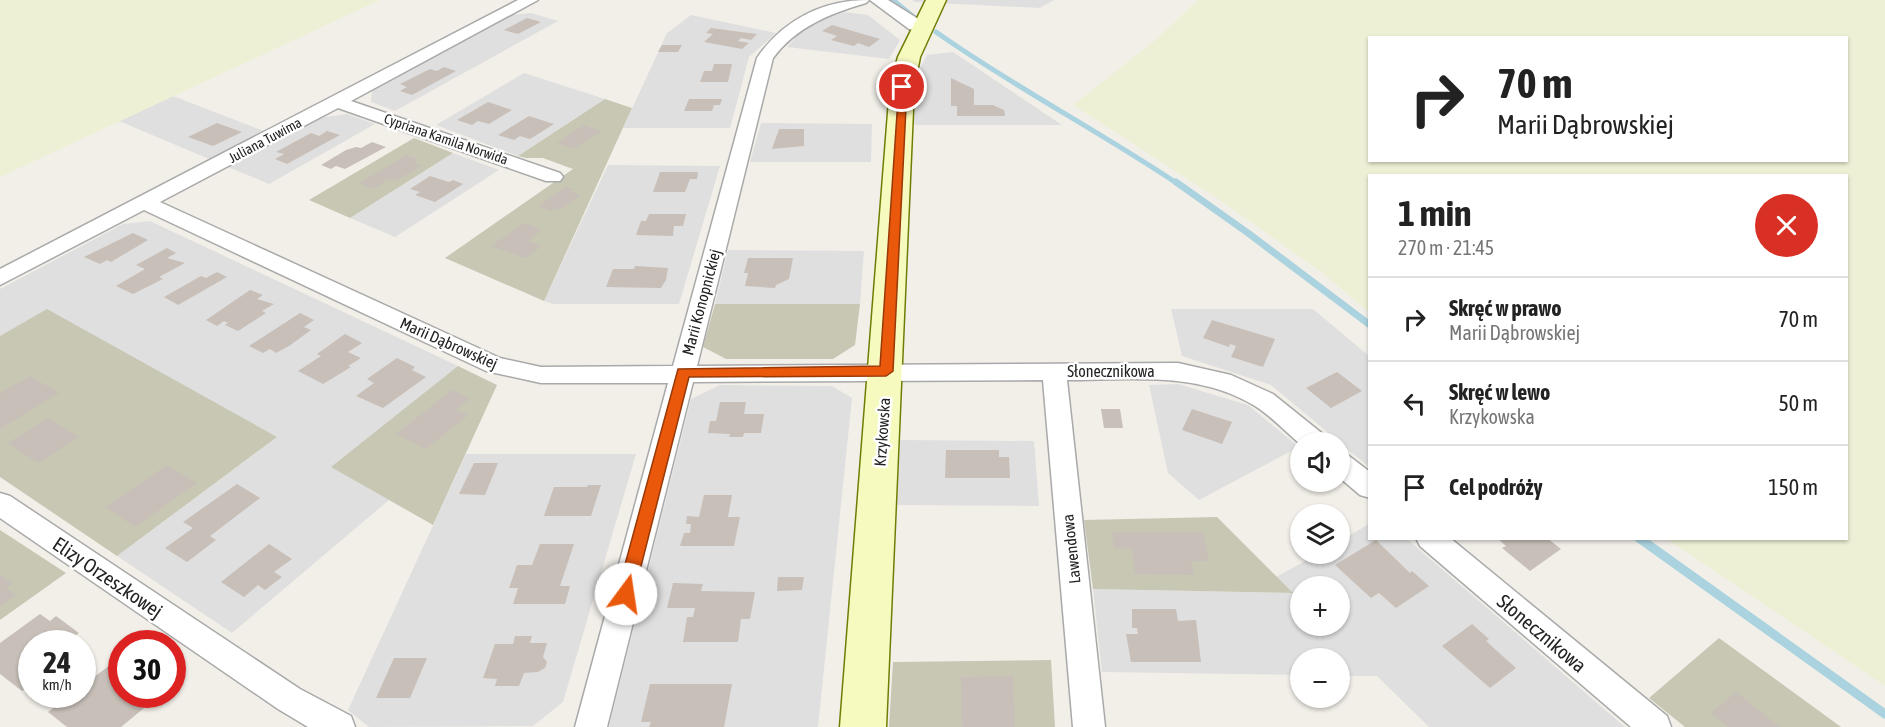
<!DOCTYPE html>
<html lang="pl">
<head>
<meta charset="utf-8">
<style>
	:root { --surface:#fff; --page:#f6f6f6; --text:#222; --muted:#767676; --line:#e0e0e0 }
	body { margin:0; font-family:"Asap Condensed",sans-serif; background:var(--page); color:var(--text); height:100vh; display:flex; flex-direction:column; font-size:22px; white-space:nowrap }
	* { box-sizing:border-box; margin:0 }
	p { font-size:20px; color:var(--muted) }
	.icon { flex:none; width:33px; height:33px; fill:none; stroke:currentColor; stroke-width:2; stroke-linecap:round; stroke-linejoin:round }
	.map { position:relative; flex:1; overflow:hidden }
	.drawer { position:absolute; left:1368px; top:174px; width:480px; height:366px; display:flex; flex-direction:column; background:var(--surface); border-radius:0px; box-shadow:0 2px 4px #0004 }
	.drawer>* { flex:none }
	.hud { position:absolute; left:1368px; top:36px; width:480px; height:126px; border-radius:0px; box-shadow:0 2px 4px #0004; background:#fff; color:var(--text); overflow:hidden }
	.buttons { position:absolute; left:1290px; top:432px; display:grid; gap:12px }
	.buttons a { display:grid; place-items:center; width:60px; height:60px; border-radius:50%; background:var(--surface); box-shadow:0 2px 4px #0004; font-size:30px }
	.speed { position:absolute; left:18px; top:630px; display:flex; gap:12px; font-size:30px; font-weight:700; text-align:center }
	.speed>* { display:grid; place-content:center; width:78px; height:78px; border-radius:50%; background:var(--surface); box-shadow:0 2px 4px #0004; line-height:1 }
	.speed small { font-size:15px; font-weight:400 }
	.speed .limit { border:9px solid #d22; background:#fff; color:#111 }
	.pin { position:absolute; display:grid; place-items:center; width:51px; height:51px; color:#fff; margin:-26px; border:3px solid #fff; border-radius:50%; box-shadow:0 2px 6px #0007 }
	.me { position:absolute; width:66px; margin:-33px; rotate:14deg; stroke-linejoin:round; filter:drop-shadow(0 0 4px #0008) }
	.turn { display:flex; align-items:center; gap:21px; height:126px; padding:0 30px; font-size:27px }
	.turn .icon { width:78px; height:78px; stroke-width:2.5 }
	.turn b { display:block; font-size:42px; line-height:51px }
	.round { display:grid; place-items:center; flex:none; width:63px; height:63px; border-radius:32px; background:var(--page) }
	.summary { display:flex; align-items:center; justify-content:space-between; height:102px; padding:0 30px }
	h1 { font-size:36px; font-weight:700; line-height:45px }
	ul { padding:0; list-style:none }
	li { display:flex; align-items:center; gap:18px; height:84px; padding:0 30px; border-top:2px solid var(--line) }
	li div { flex:1 }
	li b { display:block; font-size:22px }
	li em { font-style:normal }
	.map>svg:first-child { display:block }
	.residential { fill:#e0dfdf; fill-rule:evenodd }
	.construction { fill:#c7c7b4 }
	.farmland { fill:#eef0d5; fill-rule:evenodd }
	.lines { fill:none; stroke-linecap:round; stroke-linejoin:round }
	.stream-far2 { stroke:#aad3df; stroke-width:5 }
	.stream-far1 { stroke:#aad3df; stroke-width:7 }
	.stream { stroke:#aad3df; stroke-width:9 }
	.building { fill:#c7bfb8 }
	.street-casing { stroke:#a9a9a9; stroke-width:3 }
	.secondary-casing { stroke:#707d05; stroke-width:3 }
	.street { fill:#fff; fill-rule:evenodd }
	.secondary { fill:#f7fabf; fill-rule:evenodd }
	.route { fill:#ea580c; stroke:#983908; stroke-width:1.5 }
	.labels { text-anchor:middle; dominant-baseline:central; stroke-width:5; stroke-linejoin:round; paint-order:stroke }
	.far-street-label { font-size:14px; fill:#222; stroke:#fff }
	.street-label { font-size:16px; fill:#222; stroke:#fff }
	.near-street-label { font-size:20px; fill:#222; stroke:#fff }
</style>
</head>
<body>
<div class="map">
<svg width="1885" height="727" viewBox="0 0 1885 727">
	<rect width="100%" height="100%" fill="#f2efe9"/>
	<path class="residential" d="M 912,0 L 1054,0 L 1040,8 L 915,2 Z
		M 844,12 L 868,15 L 900,40 L 889,59 L 787,47 L 797,36 L 821,20 Z
		M 531,13 L 558,21 L 395,111 L 371,102 L 372,90 L 511,15 Z
		M 691,15 L 776,33 L 749,57 L 730,128 L 623,128 L 667,33 Z
		M 953,52 L 1062,125 L 911,125 L 918,72 L 927,55 Z
		M 524,73 L 605,99 L 518,156 L 436,125 Z
		M 173,96 L 264,131 L 209,159 L 119,121 Z
		M 347,114 L 375,124 L 269,184 L 228,167 L 319,118 Z
		M 761,123 L 872,124 L 871,162 L 750,162 Z
		M 453,153 L 499,170 L 395,237 L 350,218 Z
		M 608,165 L 720,166 L 679,304 L 553,304 L 544,301 Z
		M 150,221 L 458,366 L 332,467 L 389,500 L 232,633 L 117,556 L 277,437 L 0,336 L 0,289 L 123,224 Z
		M 728,250 L 864,251 L 860,304 L 715,304 Z
		M 1171,309 L 1313,309 L 1369,356 L 1369,467 L 1271,385 L 1182,356 Z
		M 1178,384 L 1248,405 L 1299,447 L 1199,500 L 1168,473 L 1149,385 Z
		M 720,385 L 832,386 L 852,398 L 818,727 L 609,727 L 691,399 Z
		M 900,440 L 1034,441 L 1039,506 L 897,505 Z
		M 466,454 L 636,454 L 563,702 L 533,726 L 369,727 L 348,710 Z
		M 1369,524 L 1370,538 L 1407,539 L 1625,727 L 1429,727 L 1377,676 L 1340,676 L 1340,658 L 1300,658 L 1300,675 L 1102,672 L 1093,589 L 1292,593 L 1276,577 L 1318,554 L 1340,554 L 1340,541 ZM 1300,586 L 1340,586 L 1340,626 L 1300,626 Z"/>
	<path class="construction" d="M 605,99 L 632,108 L 544,301 L 445,258 L 573,169 L 543,158 L 526,158 L 518,156 Z
		M 414,138 L 453,153 L 350,218 L 309,200 Z
		M 715,304 L 860,304 L 855,345 L 833,359 L 726,359 L 703,347 Z
		M 47,309 L 277,437 L 117,556 L 0,477 L 0,336 Z
		M 458,366 L 497,385 L 433,525 L 331,467 Z
		M 1217,517 L 1293,593 L 1093,589 L 1084,520 Z
		M 0,530 L 66,573 L 0,620 Z
		M 1719,638 L 1841,727 L 1685,727 L 1649,698 Z
		M 1051,660 L 1055,727 L 889,727 L 893,662 Z"/>
	<path class="farmland" d="M 0,0 L 380,0 L 0,177 Z
		M 1198,0 L 1885,0 L 1885,686 L 1667,539 L 1846,538 L 1846,176 L 1370,176 L 1369,312 L 1320,271 L 1217,198 L 1073,105 L 1153,42 ZM 1370,38 L 1846,38 L 1846,160 L 1370,160 Z"/>
	<g class="lines">
		<path class="stream-far2" d="M 893,0 L 915,18
			M 936,32 C 1014,87 1099,131 1178,184"/>
		<path class="stream-far1" d="M 1176,182 L 1248,233 L 1370,325"/>
		<path class="stream" d="M 1639,538 L 1885,714"/>
	</g>
	<path class="building" d="M 527,18 L 541,22 L 518,34 L 504,30 Z
		M 832,25 L 880,39 L 869,47 L 858,43 L 854,46 L 831,40 L 837,36 L 822,31 Z
		M 711,28 L 741,32 L 757,34 L 751,40 L 741,38 L 738,41 L 749,43 L 742,49 L 704,42 L 713,34 L 706,33 Z
		M 662,45 L 682,45 L 678,52 L 658,52 Z
		M 714,64 L 732,64 L 728,82 L 700,82 L 704,71 L 712,71 Z
		M 444,67 L 456,71 L 412,95 L 400,91 L 407,87 L 400,84 L 430,69 L 437,71 Z
		M 951,78 L 974,89 L 974,105 L 993,105 L 1004,110 L 1005,116 L 957,116 L 957,106 L 951,106 Z
		M 689,99 L 722,99 L 720,105 L 714,105 L 712,111 L 684,111 Z
		M 488,102 L 512,110 L 489,124 L 478,121 L 472,125 L 457,120 Z
		M 529,116 L 554,124 L 530,139 L 520,136 L 514,140 L 498,135 Z
		M 217,123 L 242,132 L 213,146 L 188,137 Z
		M 584,125 L 601,131 L 574,149 L 557,143 Z
		M 779,129 L 804,129 L 804,146 L 772,149 Z
		M 327,131 L 340,135 L 287,164 L 275,159 L 284,154 L 276,152 L 311,133 L 319,136 Z
		M 372,142 L 386,147 L 345,169 L 336,166 L 331,169 L 321,165 L 346,150 L 356,147 L 361,148 Z
		M 406,155 L 419,160 L 413,163 L 421,166 L 395,181 L 389,179 L 373,189 L 360,183 Z
		M 660,172 L 698,172 L 697,179 L 690,179 L 685,192 L 653,192 Z
		M 430,176 L 449,182 L 453,180 L 463,184 L 435,202 L 415,195 L 420,192 L 410,189 Z
		M 566,187 L 575,190 L 571,192 L 580,196 L 560,210 L 555,208 L 551,211 L 538,206 Z
		M 649,214 L 686,214 L 683,226 L 674,226 L 673,236 L 636,235 L 641,221 L 646,221 Z
		M 525,223 L 542,230 L 528,241 L 542,246 L 525,258 L 491,246 Z
		M 133,233 L 148,240 L 111,262 L 107,260 L 100,264 L 84,257 Z
		M 167,248 L 176,253 L 167,258 L 185,263 L 159,277 L 163,279 L 133,294 L 116,286 L 145,269 L 136,265 Z
		M 748,258 L 793,258 L 789,279 L 776,285 L 775,288 L 745,286 L 748,273 L 744,273 Z
		M 635,266 L 668,268 L 666,280 L 661,288 L 606,287 L 613,269 L 634,269 Z
		M 217,272 L 227,277 L 178,305 L 164,297 L 201,276 L 206,278 Z
		M 250,290 L 263,295 L 257,299 L 274,304 L 262,311 L 266,313 L 238,331 L 225,325 L 228,323 L 224,321 L 217,326 L 206,320 Z
		M 300,313 L 314,320 L 304,327 L 311,330 L 289,346 L 276,353 L 270,349 L 263,353 L 249,346 Z
		M 1212,320 L 1275,339 L 1263,367 L 1231,357 L 1236,346 L 1230,344 L 1229,347 L 1203,338 Z
		M 345,334 L 362,343 L 348,352 L 361,358 L 348,366 L 351,367 L 323,384 L 298,371 L 321,356 L 317,354 Z
		M 397,358 L 415,367 L 412,370 L 426,377 L 383,408 L 356,396 L 374,383 L 367,379 Z
		M 1337,372 L 1362,391 L 1331,408 L 1306,388 Z
		M 30,376 L 59,393 L 0,429 L 0,393 Z
		M 452,390 L 470,398 L 456,410 L 468,415 L 426,449 L 396,434 Z
		M 720,402 L 746,402 L 744,414 L 764,414 L 761,433 L 744,433 L 743,437 L 729,437 L 730,434 L 708,433 L 710,421 L 716,421 Z
		M 1101,409 L 1120,409 L 1123,428 L 1104,428 Z
		M 1192,409 L 1232,422 L 1222,444 L 1182,430 Z
		M 48,418 L 79,437 L 38,463 L 8,443 Z
		M 946,450 L 999,450 L 999,457 L 1009,457 L 1010,478 L 945,478 Z
		M 474,463 L 498,463 L 485,495 L 459,494 Z
		M 167,465 L 197,483 L 135,527 L 105,507 Z
		M 237,484 L 260,498 L 210,536 L 216,540 L 187,562 L 165,548 L 193,528 L 183,522 Z
		M 588,485 L 601,485 L 591,516 L 544,516 L 554,487 L 587,487 Z
		M 704,495 L 732,495 L 728,517 L 740,517 L 734,546 L 680,546 L 684,533 L 690,533 L 691,524 L 686,524 L 687,516 L 699,517 Z
		M 1112,532 L 1203,532 L 1209,561 L 1191,561 L 1194,575 L 1135,574 L 1132,549 L 1114,548 Z
		M 1497,538 L 1547,538 L 1561,549 L 1530,571 L 1502,548 L 1506,546 Z
		M 1376,540 L 1410,573 L 1412,571 L 1429,586 L 1396,608 L 1379,593 L 1371,598 L 1335,565 Z
		M 269,544 L 292,559 L 274,572 L 282,577 L 265,590 L 258,585 L 244,597 L 221,582 Z
		M 540,544 L 574,544 L 560,586 L 570,586 L 565,604 L 513,604 L 518,588 L 509,588 L 517,565 L 532,565 Z
		M 0,575 L 13,584 L 6,588 L 16,595 L 0,606 Z
		M 778,577 L 804,577 L 802,590 L 777,591 Z
		M 673,583 L 703,584 L 701,591 L 755,592 L 750,619 L 741,619 L 738,642 L 683,642 L 687,617 L 693,617 L 695,608 L 667,608 Z
		M 1132,609 L 1176,609 L 1178,621 L 1196,620 L 1201,662 L 1131,662 L 1126,634 L 1138,634 L 1137,628 L 1132,628 Z
		M 40,614 L 50,621 L 56,616 L 79,633 L 73,637 L 81,644 L 32,644 L 32,684 L 22,691 L 0,674 L 0,643 Z
		M 1472,624 L 1489,639 L 1486,641 L 1516,668 L 1490,688 L 1442,646 Z
		M 515,636 L 532,636 L 530,643 L 547,643 L 543,657 L 547,662 L 545,668 L 538,672 L 524,673 L 519,686 L 495,686 L 497,679 L 483,678 L 495,644 L 513,644 Z
		M 394,658 L 427,658 L 410,698 L 376,698 Z
		M 110,665 L 122,671 L 122,694 L 150,694 L 155,699 L 121,727 L 67,727 L 48,712 L 71,694 L 82,694 L 82,686 Z
		M 1013,676 L 1015,727 L 962,727 L 961,677 Z
		M 650,684 L 732,684 L 724,727 L 649,727 L 651,722 L 641,722 Z
		M 1736,692 L 1780,727 L 1728,727 L 1711,713 Z"/>
	<g class="lines">
		<defs>
			<path id="street" d="M 518,0 L 538,0 L 351,101 L 560,173 L 563,177 L 560,181 L 546,181 L 338,108 L 160,202 L 500,358 L 541,367 L 673,366 L 757,58 C 783,20 822,0 869,0 L 866,3 C 831,13 796,27 773,58 L 697,366 L 1178,363 L 1231,375 L 1273,394 L 1324,435 L 1328,442 L 1300,444 C 1286,432 1271,416 1255,406 C 1198,371 1131,380 1067,380 L 1105,727 L 1073,727 L 1043,380 L 693,382 L 607,727 L 575,727 L 668,383 L 541,383 L 486,371 L 144,210 L 0,285 L 0,269 Z
				M 870,0 L 888,0 L 931,27 L 923,32 L 909,29 Z
				M 1340,453 L 1349,456 L 1370,472 L 1370,498 L 1360,495 L 1340,478 Z
				M 0,493 L 10,496 L 300,689 L 351,716 L 355,727 L 308,727 L 278,709 L 0,518 Z
				M 1416,538 L 1450,538 L 1667,716 L 1671,727 L 1631,727 L 1420,546 Z"/>
			<path id="secondary" d="M 926,0 L 946,0 L 920,57 L 914,87 L 886,727 L 840,727 L 890,87 L 898,57 Z"/>
		</defs>
		<use href="#street" class="street-casing"/>
		<use href="#secondary" class="secondary-casing"/>
		<use href="#street" class="street"/>
		<use href="#secondary" class="secondary"/>
	</g>
	<path class="route" d="M 899,84 L 907,87 L 893,371 L 886,376 L 689,377 L 634,594 L 632,599 L 626,601 L 620,599 L 617,594 L 678,369 L 880,366 Z"/>
	<g class="labels">
		<g class="far-street-label">
			<text transform="translate(446 139) rotate(19)">Cypriana Kamila Norwida</text>
			<text transform="translate(265 140) rotate(-28)">Juliana Tuwima</text>
		</g>
		<g class="street-label">
			<text transform="translate(701 302) rotate(-75)">Marii Konopnickiej</text>
			<text transform="translate(449 343) rotate(24)">Marii Dąbrowskiej</text>
			<text x="1111" y="371">Słonecznikowa</text>
			<text transform="translate(882 432) rotate(-86)">Krzykowska</text>
			<text transform="translate(1071 549) rotate(-96)">Lawendowa</text>
		</g>
		<g class="near-street-label">
			<text transform="translate(108 577) rotate(34)">Elizy Orzeszkowej</text>
			<text transform="translate(1542 633) rotate(40)">Słonecznikowa</text>
		</g>
	</g>
</svg>
<div class="buttons">
<a><svg class="icon" aria-label="sound" viewBox="0 0 24 24"><path d="M4 9h4l5-4v14l-5-4H4zM17 9q2 3 0 6"/></svg></a>
<a><svg class="icon" aria-label="layers" viewBox="0 0 24 24"><path d="M12 4l9 5-9 5-9-5zM3 14l9 5 9-5"/></svg></a>
<a>+</a>
<a>−</a>
</div>
<div class="speed"><div>24<small>km/h</small></div><div class="limit">30</div></div>
<div class="pin" style="left:902px;top:87px;background:#d93025"><svg class="icon" aria-label="arrive" viewBox="0 0 24 24"><path d="M6 21V4h12l-3 4 3 4H6"/></svg></div>
<svg class="me" style="left:626px;top:594px" viewBox="-20 -20 40 40"><circle r="19" fill="#fff"/><path d="M0-13L10 11 0 6-10 11z" fill="#ea580c"/></svg>
<div class="hud">
<div class="turn"><svg class="icon" aria-label="right" viewBox="0 0 24 24"><path d="M7 20v-9h11M14 6l5 5-5 5"/></svg><div><b>70 m</b>Marii Dąbrowskiej</div></div>
</div>
<section class="drawer">
<div class="summary"><div><h1>1 min</h1><p>270 m · 21:45</p></div><a class="round" style="background:#d93025;color:#fff"><svg class="icon" aria-label="close" viewBox="0 0 24 24"><path d="M6 6l12 12M18 6L6 18"/></svg></a></div>
<ul>
<li><svg class="icon" aria-label="right" viewBox="0 0 24 24"><path d="M7 20v-9h11M14 6l5 5-5 5"/></svg><div><b>Skręć w prawo</b><p>Marii Dąbrowskiej</p></div><em>70 m</em></li>
<li><svg class="icon" aria-label="left" viewBox="0 0 24 24"><path d="M17 20v-9H6M10 6l-5 5 5 5"/></svg><div><b>Skręć w lewo</b><p>Krzykowska</p></div><em>50 m</em></li>
<li><svg class="icon" aria-label="arrive" viewBox="0 0 24 24"><path d="M6 21V4h12l-3 4 3 4H6"/></svg><div><b>Cel podróży</b></div><em>150 m</em></li>
</ul>
</section>
</div>
</body>
</html>
